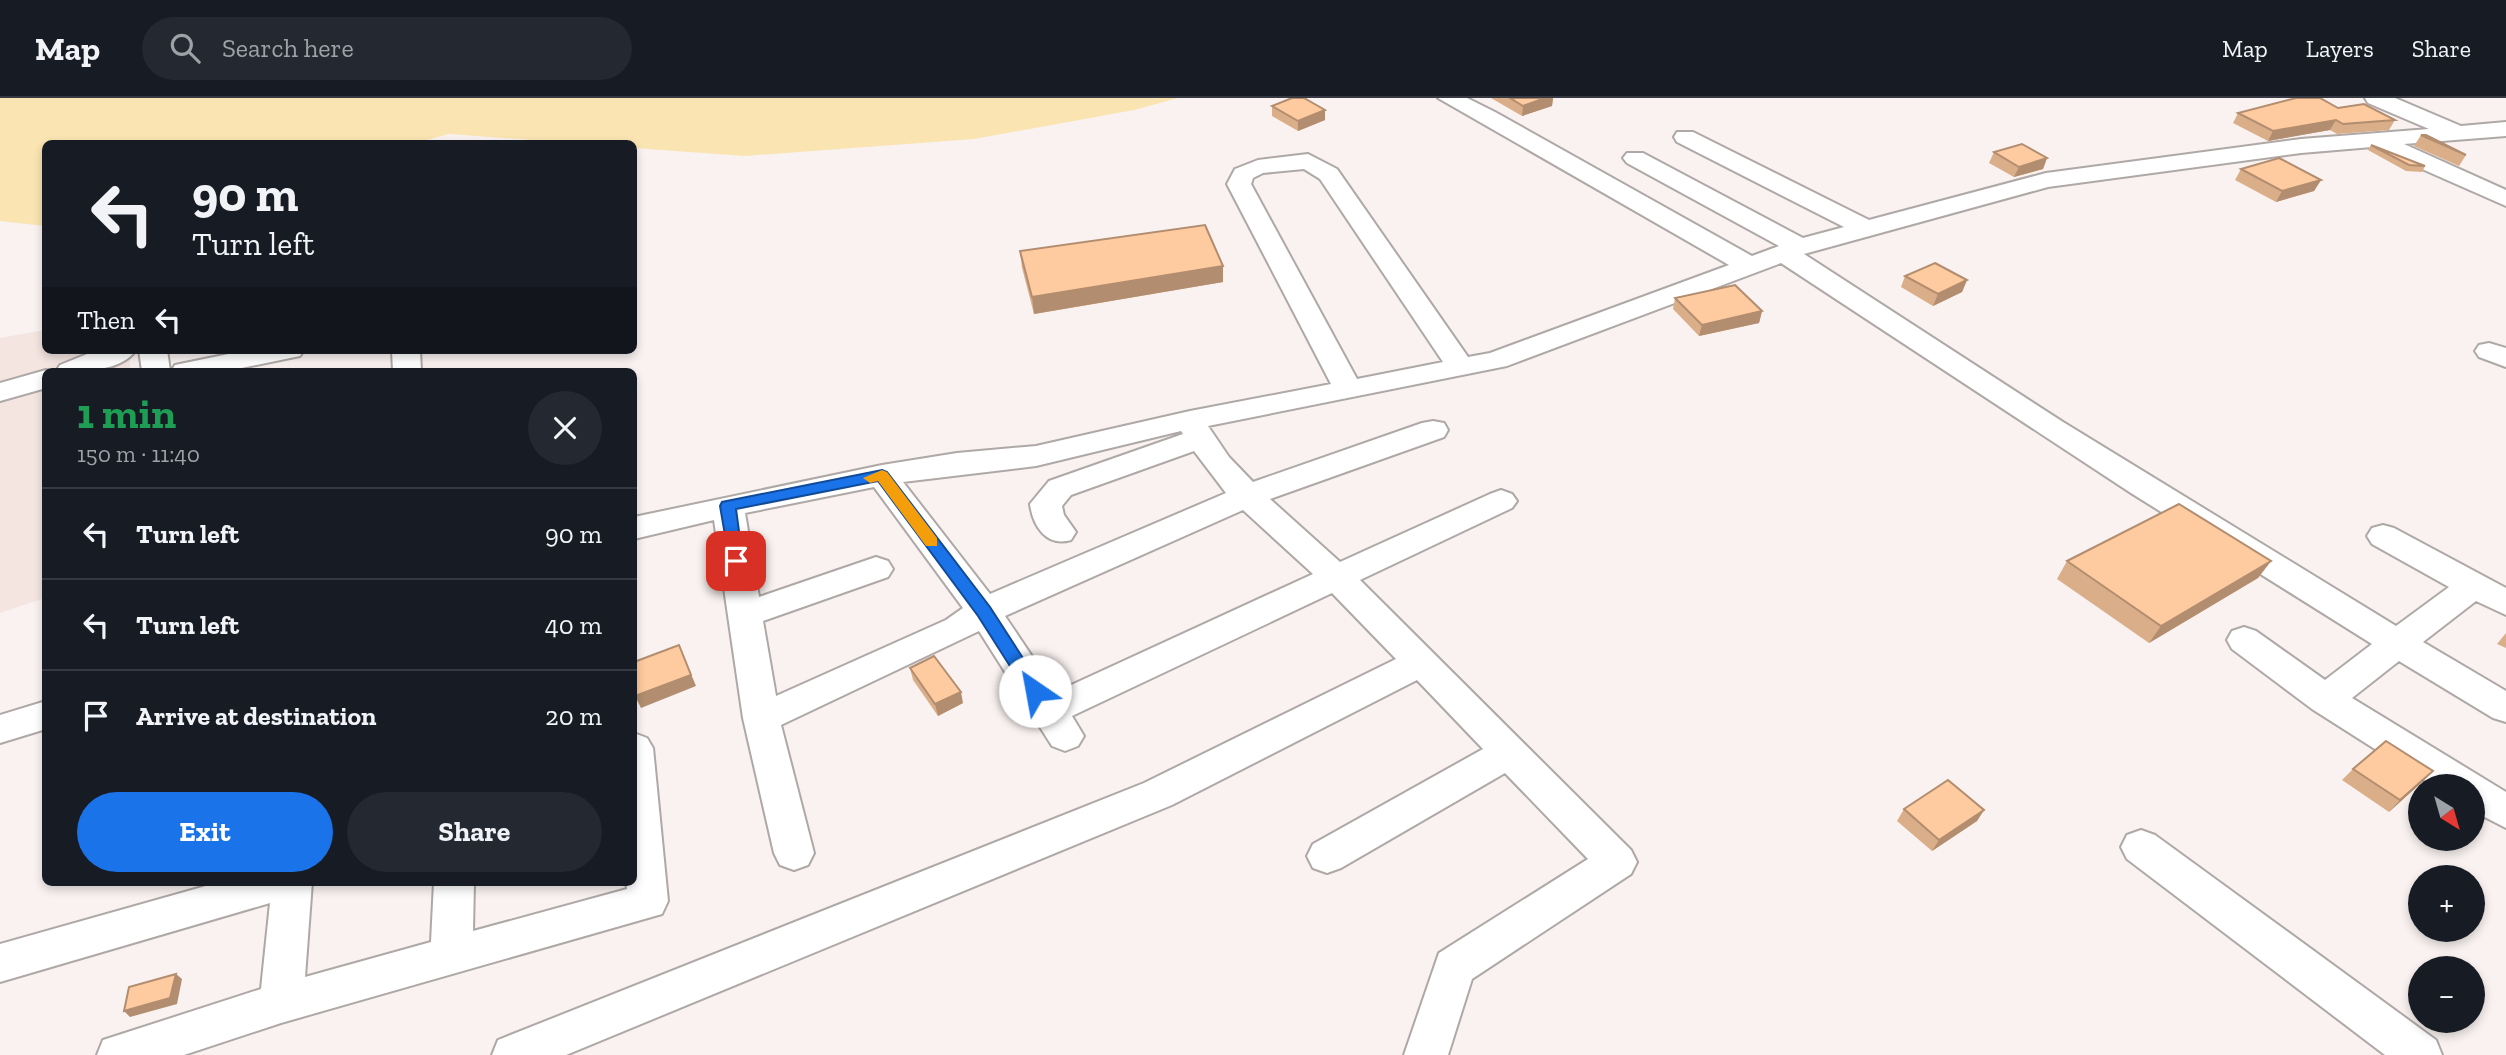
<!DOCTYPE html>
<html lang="en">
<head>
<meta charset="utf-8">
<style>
	:root { --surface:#171b24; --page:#242831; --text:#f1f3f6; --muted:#9ea1a6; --line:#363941; --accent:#1a73e8 }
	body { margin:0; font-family:"Zilla Slab",serif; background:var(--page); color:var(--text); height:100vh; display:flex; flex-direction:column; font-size:26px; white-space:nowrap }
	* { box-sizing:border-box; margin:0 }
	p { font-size:23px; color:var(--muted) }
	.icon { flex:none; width:38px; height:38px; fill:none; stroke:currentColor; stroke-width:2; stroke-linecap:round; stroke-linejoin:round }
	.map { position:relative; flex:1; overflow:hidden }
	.sheet { position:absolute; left:42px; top:270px; width:595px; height:518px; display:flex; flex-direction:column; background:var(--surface); border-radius:10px; box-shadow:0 4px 10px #0003 }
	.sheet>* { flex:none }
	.top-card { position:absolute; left:42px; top:42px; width:595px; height:214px; border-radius:10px; box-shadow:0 4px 10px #0003; background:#171b24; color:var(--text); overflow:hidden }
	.needle { width:46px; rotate:143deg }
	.buttons { position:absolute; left:2408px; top:676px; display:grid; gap:14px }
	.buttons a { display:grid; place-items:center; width:77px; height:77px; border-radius:50%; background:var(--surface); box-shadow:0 4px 10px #0003; font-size:35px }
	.pin { position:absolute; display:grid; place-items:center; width:60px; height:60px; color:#fff; margin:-30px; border-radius:14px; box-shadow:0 4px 10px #0006 }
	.me { position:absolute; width:77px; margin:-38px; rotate:327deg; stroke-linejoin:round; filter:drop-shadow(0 0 5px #0008) }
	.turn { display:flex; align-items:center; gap:24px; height:147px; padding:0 35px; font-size:32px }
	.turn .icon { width:91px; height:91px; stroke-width:2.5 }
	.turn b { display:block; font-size:49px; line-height:60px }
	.then { display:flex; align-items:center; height:66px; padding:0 35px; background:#0003; gap:14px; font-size:26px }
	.round { display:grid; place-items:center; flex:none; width:74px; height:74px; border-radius:37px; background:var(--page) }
	.summary { display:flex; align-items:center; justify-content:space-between; height:119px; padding:0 35px }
	h1 { font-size:42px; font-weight:700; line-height:52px; color:#1e9e55 }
	.action { display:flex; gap:14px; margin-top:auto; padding:14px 35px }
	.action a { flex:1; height:80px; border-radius:42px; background:var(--accent); color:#fff; font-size:28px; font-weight:700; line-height:80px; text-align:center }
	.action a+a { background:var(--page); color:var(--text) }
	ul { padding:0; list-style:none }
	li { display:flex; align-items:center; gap:21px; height:91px; padding:0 35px; border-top:2px solid var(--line) }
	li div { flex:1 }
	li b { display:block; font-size:26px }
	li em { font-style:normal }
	header { display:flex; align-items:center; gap:42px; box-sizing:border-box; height:98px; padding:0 35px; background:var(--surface); border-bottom:2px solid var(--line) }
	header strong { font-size:33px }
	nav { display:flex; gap:38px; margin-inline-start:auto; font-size:24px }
	.search { width:490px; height:63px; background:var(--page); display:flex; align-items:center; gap:18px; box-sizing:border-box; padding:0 24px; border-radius:38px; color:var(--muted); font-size:26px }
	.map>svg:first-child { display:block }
	.built { fill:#f4e5e1 }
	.green { fill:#fae4b1 }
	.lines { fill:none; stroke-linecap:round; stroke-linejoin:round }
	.minor-casing { stroke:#aea8a6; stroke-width:4 }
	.minor { fill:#fff; fill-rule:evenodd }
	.wall { fill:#daae89 }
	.shaded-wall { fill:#b28d6f }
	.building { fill:#feca9f; stroke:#b28d6f; stroke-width:2 }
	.route { fill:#1a73e8; stroke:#114b97; stroke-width:2 }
	.slow { fill:#f59e0b }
</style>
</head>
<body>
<header>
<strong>Map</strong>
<div class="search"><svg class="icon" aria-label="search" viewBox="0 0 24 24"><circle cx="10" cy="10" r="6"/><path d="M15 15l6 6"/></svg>Search here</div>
<nav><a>Map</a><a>Layers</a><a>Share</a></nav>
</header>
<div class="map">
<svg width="2506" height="957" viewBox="0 0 2506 957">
	<rect width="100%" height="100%" fill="#f9f2f0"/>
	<path class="built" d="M 45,232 L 46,252 L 130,252 L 130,273 L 46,273 L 45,500 L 0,515 L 0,240 Z"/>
	<path class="green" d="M 0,0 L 1178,0 L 1134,12 L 974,41 L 745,58 L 634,50 L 634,46 L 573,45 L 449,36 L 412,46 L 46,46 L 45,128 L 0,123 Z"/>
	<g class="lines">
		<defs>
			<path id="minor" d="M 1438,0 L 1467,0 L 1495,14 L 1752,158 L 1779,148 L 1627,65 L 1623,60 L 1627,55 L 1643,55 L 1803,140 L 1844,129 L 1677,44 L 1674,39 L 1677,34 L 1693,34 L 1869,122 L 2046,75 L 2301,41 L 2429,31 L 2368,5 L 2365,0 L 2395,0 L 2461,28 L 2506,24 L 2506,38 L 2404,46 L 2506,92 L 2506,108 L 2372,49 L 2301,55 L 2048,89 L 1804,156 L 2063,324 L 2396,528 L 2449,489 L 2372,446 L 2367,438 L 2372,430 L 2383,427 L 2394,430 L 2506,490 L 2506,517 L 2476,503 L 2423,544 L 2506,593 L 2506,624 L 2493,620 L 2399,563 L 2352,600 L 2506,694 L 2506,730 L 2473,713 L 2473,688 L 2433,688 L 2312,611 L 2232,551 L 2227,542 L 2232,533 L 2244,529 L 2256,533 L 2325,582 L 2372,546 L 2131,395 L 1781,165 L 1507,268 L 1208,328 L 1229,359 L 1253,384 L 1422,325 L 1433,323 L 1444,325 L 1448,332 L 1444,339 L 1270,401 L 1340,464 L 1490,396 L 1501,392 L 1512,396 L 1517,403 L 1512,410 L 1360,482 L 1631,752 L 1637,764 L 1631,776 L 1472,881 L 1448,957 L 1404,957 L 1439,855 L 1588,761 L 1505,675 L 1341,770 L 1327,775 L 1313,770 L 1307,758 L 1313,746 L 1483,651 L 1417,582 L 1172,707 L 566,957 L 492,957 L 498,942 L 1144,685 L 1396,561 L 1332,495 L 1072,618 L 1084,638 L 1078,648 L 1065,653 L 1052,648 L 979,533 L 781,627 L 814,755 L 808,767 L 794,772 L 780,767 L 774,755 L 743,620 L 714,422 L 634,441 L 634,419 L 882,367 L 957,355 L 1036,348 L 1190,313 L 1331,286 L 1227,86 L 1235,71 L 1258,62 L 1308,56 L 1337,71 L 1468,259 L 1490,255 L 1729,167 ZM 1304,71 L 1320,81 L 1443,264 L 1357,281 L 1251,86 L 1253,80 L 1263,75 ZM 1181,333 L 1183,336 L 1049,383 L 1030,406 C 1033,429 1047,449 1071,442 L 1076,434 L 1064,417 L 1062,408 L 1071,397 L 1194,353 L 1226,395 L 990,496 L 903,384 L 1036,368 ZM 874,389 L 963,510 L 946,522 L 776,598 L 763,523 L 888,479 L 893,471 L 888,463 L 876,459 L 759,499 L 745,415 ZM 1243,412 L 1313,476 L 1056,594 L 1005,518 Z
				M 2489,245 L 2506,250 L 2506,269 L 2479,259 L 2475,253 L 2479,247 Z
				M 97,252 L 136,252 C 120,275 80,273 56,273 L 60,267 Z
				M 139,252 L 167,252 L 170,273 L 142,273 Z
				M 248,252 L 304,252 L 300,258 L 227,273 L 171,273 L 175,267 Z
				M 392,252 L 420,252 L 421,273 L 393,273 Z
				M 46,272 L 49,273 L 46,273 L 46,290 L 0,303 L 0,285 Z
				M 46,603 L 46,631 L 0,645 L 0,617 Z
				M 634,635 L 647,640 L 653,650 L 668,803 L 662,816 L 281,925 L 184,957 L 97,957 L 103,942 L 261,891 L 270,805 L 0,884 L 0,846 L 220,784 L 312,784 L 305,879 L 431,844 L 434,784 L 474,784 L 473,833 L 627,791 L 626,784 L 634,784 Z
				M 2141,732 L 2155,737 L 2436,942 L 2442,957 L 2385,957 L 2127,761 L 2121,749 L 2127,737 Z"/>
		</defs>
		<use href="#minor" class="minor-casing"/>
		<use href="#minor" class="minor"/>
	</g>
	<path class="wall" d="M 1491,0 L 1553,0 L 1552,8 L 1522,18 Z
		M 1272,8 L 1325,22 L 1298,33 L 1272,18 Z
		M 2338,10 L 2395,22 L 2389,32 L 2337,36 L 2330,32 L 2268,43 L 2233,25 L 2238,15 Z
		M 2421,37 L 2466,57 L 2459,68 L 2414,48 Z
		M 2371,47 L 2425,68 L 2422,74 L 2406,73 L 2368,52 Z
		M 1994,54 L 2047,60 L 2043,71 L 2014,79 L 1989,65 Z
		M 2241,71 L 2321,82 L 2314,93 L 2276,104 L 2235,82 Z
		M 1020,153 L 1223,168 L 1223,184 L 1034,216 L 1022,170 Z
		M 1905,178 L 1967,182 L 1962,194 L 1933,208 L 1901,189 Z
		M 1675,200 L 1762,213 L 1759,225 L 1699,238 L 1673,211 Z
		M 2067,463 L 2271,463 L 2258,480 L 2149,545 L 2057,481 Z
		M 2506,535 L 2506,550 L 2497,546 Z
		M 910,570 L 963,605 L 938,618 L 913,582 Z
		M 2353,671 L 2422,684 L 2389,714 L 2342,682 Z
		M 1904,711 L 1984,712 L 1977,723 L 1932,753 L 1897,723 Z"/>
	<path class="shaded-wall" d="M 1545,0 L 1553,0 L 1552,8 L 1522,18 L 1523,8 Z
		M 1325,12 L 1325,22 L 1298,33 L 1298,23 Z
		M 2336,22 L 2330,32 L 2268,43 L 2273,33 Z
		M 2047,60 L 2043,71 L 2014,79 L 2019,69 Z
		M 2321,82 L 2314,93 L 2276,104 L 2282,93 Z
		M 1223,168 L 1223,184 L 1034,216 L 1032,199 Z
		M 1967,182 L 1962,194 L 1933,208 L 1938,196 Z
		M 1762,213 L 1759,225 L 1699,238 L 1702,227 Z
		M 2271,463 L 2258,480 L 2149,545 L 2161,528 Z
		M 679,547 L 696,588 L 641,610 L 635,598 Z
		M 961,594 L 963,605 L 938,618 L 935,606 Z
		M 2433,673 L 2422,684 L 2389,714 L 2400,702 Z
		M 1984,712 L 1977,723 L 1932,753 L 1939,742 Z
		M 176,876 L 182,881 L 177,906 L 130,919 L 124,913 Z"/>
	<path class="building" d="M 1292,0 L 1304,0 L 1325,12 L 1298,23 L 1272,8 Z
		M 1510,0 L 1545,0 L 1523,8 Z
		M 2296,0 L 2320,0 L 2338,10 L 2364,6 L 2395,22 L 2343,26 L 2336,22 L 2273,33 L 2238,15 Z
		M 2421,37 L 2426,37 L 2466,57 Z
		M 2022,46 L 2047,60 L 2019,69 L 1994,54 Z
		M 2371,47 L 2425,68 L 2409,67 Z
		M 2279,60 L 2321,82 L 2282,93 L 2241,71 Z
		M 1205,127 L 1223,168 L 1032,199 L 1020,153 Z
		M 1935,165 L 1967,182 L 1938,196 L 1905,178 Z
		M 1735,187 L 1762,213 L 1702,227 L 1675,200 Z
		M 2179,406 L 2271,463 L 2161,528 L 2067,463 Z
		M 679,547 L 691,577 L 635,598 L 634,594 L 634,564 Z
		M 934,558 L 961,594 L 935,606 L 910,570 Z
		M 2386,643 L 2433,673 L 2400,702 L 2353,671 Z
		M 1948,682 L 1984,712 L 1939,742 L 1904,711 Z
		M 176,876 L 170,900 L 124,913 L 129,889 Z"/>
	<path class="route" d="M 882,372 L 887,374 L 990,509 L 1041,588 L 1044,593 L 1041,598 L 1029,598 L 978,518 L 878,383 L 736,411 L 743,463 L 741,466 L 730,466 L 720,408 L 722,404 Z"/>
	<path class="slow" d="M 882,372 L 887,374 L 937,440 L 937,448 L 926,448 L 878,383 L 870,385 L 863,380 Z"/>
</svg>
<div class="buttons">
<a><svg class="needle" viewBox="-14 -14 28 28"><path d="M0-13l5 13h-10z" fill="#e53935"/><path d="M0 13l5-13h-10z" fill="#9ea1a6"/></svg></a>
<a>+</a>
<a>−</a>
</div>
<div class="pin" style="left:736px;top:463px;background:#d93025"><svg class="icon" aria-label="arrive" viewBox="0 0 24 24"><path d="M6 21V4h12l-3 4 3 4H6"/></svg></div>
<svg class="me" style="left:1035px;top:593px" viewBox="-20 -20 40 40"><circle r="19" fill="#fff"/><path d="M0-13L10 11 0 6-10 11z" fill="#1a73e8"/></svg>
<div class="top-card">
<div class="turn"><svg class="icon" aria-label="left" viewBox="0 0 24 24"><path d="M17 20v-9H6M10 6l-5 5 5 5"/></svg><div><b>90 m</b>Turn left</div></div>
<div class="then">Then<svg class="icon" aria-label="left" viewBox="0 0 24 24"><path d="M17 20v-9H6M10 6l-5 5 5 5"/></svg></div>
</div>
<section class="sheet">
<div class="summary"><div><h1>1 min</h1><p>150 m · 11:40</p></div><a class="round"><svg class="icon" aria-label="close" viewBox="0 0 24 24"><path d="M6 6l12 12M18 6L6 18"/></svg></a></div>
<ul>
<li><svg class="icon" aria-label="left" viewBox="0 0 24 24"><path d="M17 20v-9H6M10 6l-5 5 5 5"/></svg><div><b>Turn left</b></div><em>90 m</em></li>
<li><svg class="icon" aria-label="left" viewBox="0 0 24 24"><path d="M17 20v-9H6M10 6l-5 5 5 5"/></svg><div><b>Turn left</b></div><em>40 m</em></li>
<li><svg class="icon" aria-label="arrive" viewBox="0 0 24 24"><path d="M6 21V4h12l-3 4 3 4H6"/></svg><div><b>Arrive at destination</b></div><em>20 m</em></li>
</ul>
<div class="action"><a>Exit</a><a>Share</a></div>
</section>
</div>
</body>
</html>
